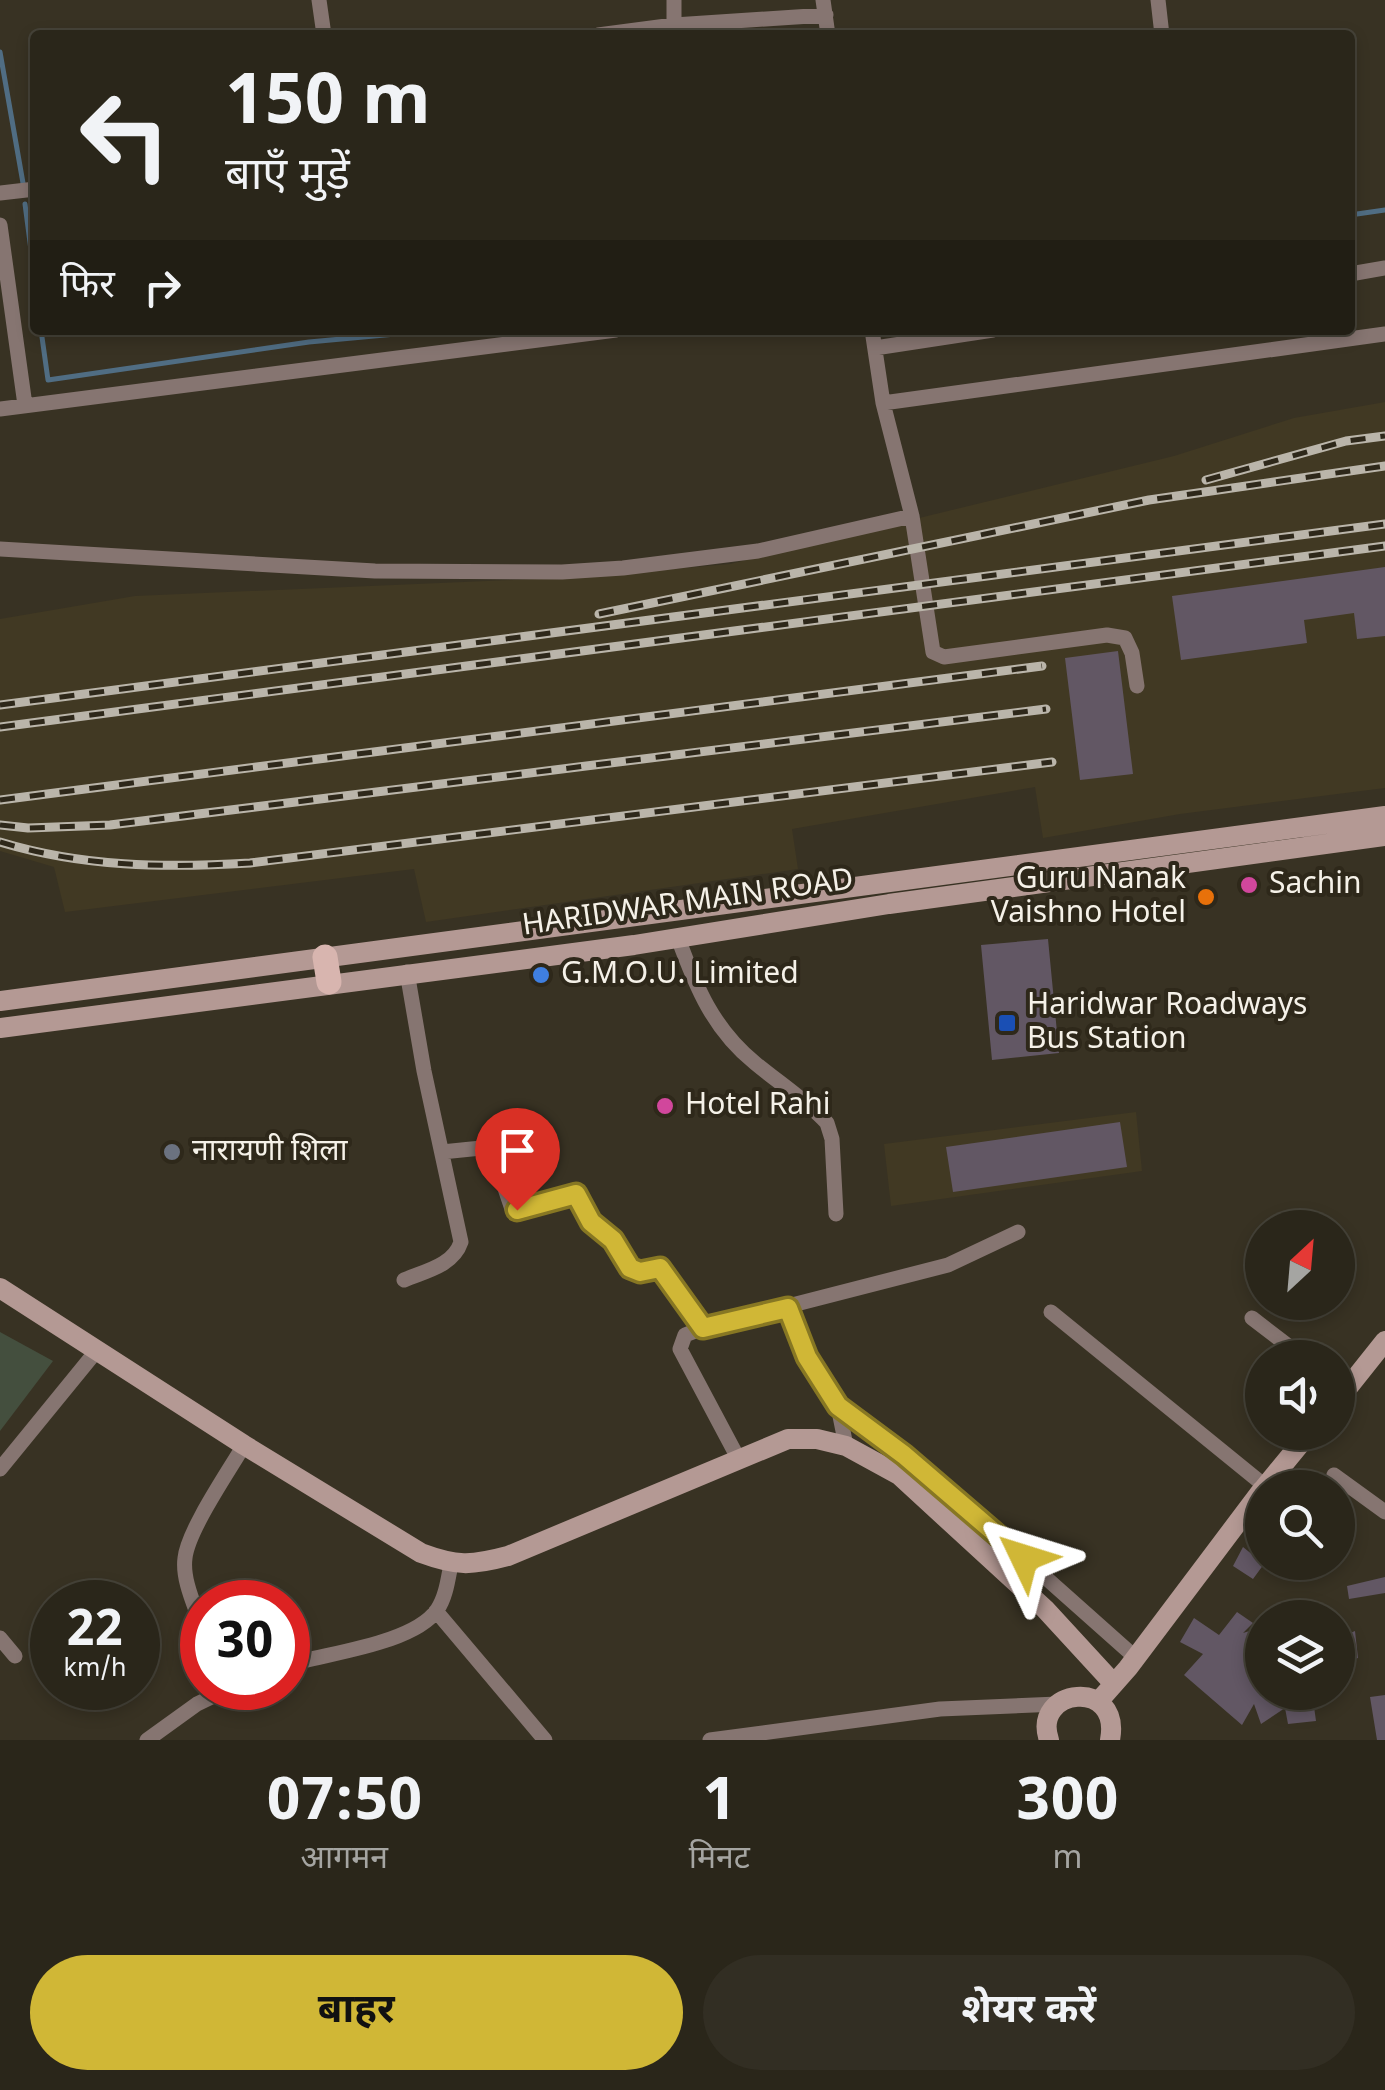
<!DOCTYPE html>
<html lang="hi">
<head>
<meta charset="utf-8">
<style>
	:root { --surface:#2a261a; --page:#322e23; --text:#f1f3f6; --muted:#a5a5a2; --line:#464339; --accent:#d0b736 }
	body { margin:0; font-family:Georgia,"Noto Sans Devanagari",serif; background:var(--page); color:var(--text); height:100vh; display:flex; flex-direction:column; font-size:38px; white-space:nowrap }
	* { box-sizing:border-box; margin:0 }
	p { font-size:32px; color:var(--muted) }
	.icon { flex:none; width:55px; height:55px; fill:none; stroke:currentColor; stroke-width:2; stroke-linecap:round; stroke-linejoin:round }
	.map { position:relative; height:1740px; overflow:hidden }
	.drawer { display:flex; flex-direction:column; background:var(--surface); flex:1 }
	.drawer>* { flex:none }
	.hud { position:absolute; left:30px; top:30px; width:1325px; height:305px; border-radius:10px; box-shadow:0 5px 15px #0003,0 0 0 2px var(--line); background:#2a261a; color:var(--text); overflow:hidden }
	.needle { width:65px; rotate:26deg }
	.controls { position:absolute; left:1245px; top:1210px; display:grid; gap:20px }
	.controls a { display:grid; place-items:center; width:110px; height:110px; border-radius:50%; background:var(--surface); box-shadow:0 5px 15px #0003,0 0 0 2px var(--line); font-size:50px }
	.speed { position:absolute; left:30px; top:1580px; display:flex; gap:20px; font-size:50px; font-weight:700; text-align:center }
	.speed>* { display:grid; place-content:center; width:130px; height:130px; border-radius:50%; background:var(--surface); box-shadow:0 5px 15px #0003,0 0 0 2px var(--line); line-height:1 }
	.speed small { font-size:25px; font-weight:400 }
	.speed .limit { border:15px solid #d22; background:#fff; color:#111 }
	.pin { position:absolute; display:grid; place-items:center; width:85px; height:85px; color:#fff; margin:-102px -42px; border-radius:50% 50% 50% 0; rotate:-45deg; box-shadow:0 0 10px #0007 }
	.pin .icon { rotate:45deg }
	.me { position:absolute; width:110px; margin:-55px; rotate:311deg; stroke-linejoin:round; filter:drop-shadow(0 0 8px #0008) }
	.turn { display:flex; align-items:center; gap:35px; height:210px; padding:0 30px; font-size:45px }
	.turn .icon { width:130px; height:130px; stroke-width:2.5 }
	.turn b { display:block; font-size:70px; line-height:85px }
	.then { display:flex; align-items:center; height:95px; padding:0 30px; background:#0003; gap:20px; font-size:38px }
	.eta { display:flex; justify-content:space-evenly; align-items:center; height:170px; text-align:center }
	.eta b { font-size:60px; font-weight:700; line-height:70px }
	.primary-button { display:flex; gap:20px; margin-top:auto; padding:20px 30px }
	.primary-button a { flex:1; height:115px; border-radius:60px; background:var(--accent); color:#111; font-size:40px; font-weight:700; line-height:115px; text-align:center }
	.primary-button a+a { background:var(--page); color:var(--text) }
	.map>svg:first-child { display:block }
	.built { fill:#413923 }
	.green { fill:#444f3e }
	.lines { fill:none; stroke-linecap:round; stroke-linejoin:round }
	.stream { stroke:#506d83; stroke-width:5 }
	.building { fill:#625764 }
	.street { stroke:#867571; stroke-width:15 }
	.secondary { stroke:#b49994; stroke-width:20 }
	.primary { stroke:#d8b5af; stroke-width:25 }
	.rail-casing { stroke:#bab5aa; stroke-width:9 }
	.rail { stroke:#2e281a; stroke-width:5; stroke-dasharray:15; stroke-linecap:butt }
	.route-casing { stroke:#877723; stroke-width:25 }
	.route { stroke:#d0b736; stroke-width:18 }
	.hotel-dot { fill:#d1479c; stroke:#2e281a; stroke-width:4 }
	.food-dot { fill:#e8710a; stroke:#2e281a; stroke-width:4 }
	.shop-dot { fill:#3f7fe0; stroke:#2e281a; stroke-width:4 }
	.transit-dot { fill:#1a4fb4; stroke:#2e281a; stroke-width:4 }
	.worship-dot { fill:#6b7280; stroke:#2e281a; stroke-width:4 }
	.labels { text-anchor:middle; dominant-baseline:central; stroke-width:8; stroke-linejoin:round; paint-order:stroke }
	.poi-label { font-size:30px; fill:#f5f1e8; stroke:#2e281a; text-anchor:start }
	.street-label { font-size:30px; fill:#f5f1e8; stroke:#2e281a }
</style>
</head>
<body>
<div class="map">
<svg width="1385" height="1740" viewBox="0 0 1385 1740">
	<rect width="100%" height="100%" fill="#383223"/>
	<path class="built" d="M 1385,402 L 1385,788 L 1180,814 L 1043,838 L 1035,787 L 792,829 L 798,869 L 426,922 L 414,869 L 65,912 L 54,867 L 0,851 L 0,619 L 135,596 L 582,577 L 730,564 L 1174,456 L 1294,418 Z
		M 1136,1112 L 1142,1171 L 891,1206 L 884,1144 Z"/>
	<path class="green" d="M 0,1332 L 53,1361 L 0,1431 Z"/>
	<g class="lines">
		<path class="stream" d="M 0,52 L 23,183
			M 25,204 L 35,281
			M 1350,215 L 1385,210
			M 41,330 L 48,380 L 309,342 L 439,330"/>
	</g>
	<path class="building" d="M 1385,567 L 1385,636 L 1357,639 L 1354,613 L 1304,620 L 1307,643 L 1181,660 L 1172,596 Z
		M 1118,651 L 1133,774 L 1080,780 L 1065,658 Z
		M 1048,939 L 1059,1053 L 992,1060 L 981,945 Z
		M 1120,1122 L 1127,1167 L 953,1192 L 946,1147 Z
		M 1243,1547 L 1264,1564 L 1253,1579 L 1233,1566 Z
		M 1385,1577 L 1385,1593 L 1349,1599 L 1347,1586 Z
		M 1237,1612 L 1253,1623 L 1243,1633 L 1262,1627 L 1258,1666 L 1262,1692 L 1312,1692 L 1316,1721 L 1288,1724 L 1285,1708 L 1261,1724 L 1254,1704 L 1242,1725 L 1184,1675 L 1203,1654 L 1180,1642 L 1194,1618 L 1219,1635 Z
		M 1355,1631 L 1358,1658 L 1338,1664 L 1338,1638 Z
		M 1385,1695 L 1385,1740 L 1377,1740 L 1370,1697 Z"/>
	<g class="lines">
		<path class="street" d="M 319,0 L 324,35
			M 674,0 L 674,25
			M 823,0 L 828,35
			M 1158,0 L 1162,35
			M 598,35 L 674,25 L 826,15
			M 0,193 L 35,189
			M 0,225 L 25,405
			M 1350,274 L 1385,268
			M 872,330 L 883,403 L 912,516 L 933,652 L 944,657 L 1107,635 L 1125,638 L 1132,653 L 1137,686
			M 875,348 L 993,330
			M 883,403 L 1385,334
			M 0,409 L 616,330
			M 0,549 L 375,571 L 562,572 L 623,568 L 758,551 L 912,516
			M 678,938 C 696,987 713,1029 755,1063 C 779,1083 806,1100 827,1123 L 832,1139 L 836,1214
			M 442,1152 L 491,1147 L 512,1209 L 575,1194 L 591,1222 L 613,1240 L 630,1268 L 640,1272 L 660,1269 L 703,1328
			M 404,1280 C 425,1271 453,1266 461,1242 L 424,1071 L 407,972
			M 789,1308 L 807,1357 L 838,1406 L 965,1506 L 1136,1658
			M 1051,1312 L 1265,1486
			M 1252,1318 L 1304,1358
			M 838,1406 L 846,1446
			M 738,1458 L 680,1349 L 685,1335 L 703,1328 L 948,1265 L 1018,1232
			M 0,1469 L 98,1349
			M 1334,1475 L 1385,1512
			M 436,1611 L 545,1740
			M 202,1627 C 195,1606 182,1580 185,1558 C 188,1530 229,1471 244,1445
			M 0,1638 L 15,1656
			M 288,1665 C 327,1653 413,1644 437,1610 C 446,1597 448,1579 451,1564
			M 147,1740 L 197,1704 L 230,1688
			M 710,1740 L 940,1709 L 1058,1704"/>
		<path class="secondary" d="M 0,1001 L 1385,816
			M 0,1028 L 634,945 L 889,904 L 1385,836
			M 0,1288 L 244,1445 L 421,1553 C 456,1566 471,1566 508,1556 L 788,1439 L 817,1439 L 846,1446 L 899,1475 L 1045,1609 L 1114,1684
			M 1338,1400 L 1385,1341
			M 1264,1488 L 1310,1432
			M 1098,1702 L 1128,1668 L 1262,1490
			M 1049,1740 C 1031,1688 1122,1677 1110,1740"/>
		<path class="primary" d="M 325,957 L 329,982"/>
		<defs>
			<path id="rail" d="M 1206,480 L 1346,441 L 1385,436
				M 599,614 L 1149,500 L 1385,466
				M 0,705 L 1385,524
				M 0,727 L 1385,546
				M 0,800 L 1042,666
				M 0,825 L 28,828 L 110,825 L 1046,709
				M 0,842 C 83,867 164,868 250,863 L 1052,762"/>
		</defs>
		<use href="#rail" class="rail-casing"/>
		<use href="#rail" class="rail"/>
	</g>
	<g class="lines">
		<defs>
			<path id="route" d="M 517,1210 L 576,1194 L 591,1222 L 613,1240 L 630,1268 L 640,1272 L 660,1268 L 703,1328 L 788,1308 L 807,1357 L 838,1406 L 904,1455 L 1024,1558"/>
		</defs>
		<use href="#route" class="route-casing"/>
		<use href="#route" class="route"/>
	</g>
	<g class="hotel-dot">
		<circle cx="1249" cy="885" r="10"/>
		<circle cx="665" cy="1106" r="10"/>
	</g>
	<circle class="food-dot" cx="1206" cy="897" r="10"/>
	<circle class="shop-dot" cx="541" cy="975" r="10"/>
	<rect class="transit-dot" x="997" y="1013" width="20" height="20" rx="5"/>
	<circle class="worship-dot" cx="172" cy="1152" r="10"/>
	<g class="labels">
		<g class="poi-label">
			<text x="1186" y="880" text-anchor="end">Guru Nanak<tspan x="1186" dy="34">Vaishno Hotel</tspan></text>
			<text x="1269" y="885">Sachin</text>
			<text x="561" y="975">G.M.O.U. Limited</text>
			<text x="1027" y="1006">Haridwar Roadways<tspan x="1027" dy="34">Bus Station</tspan></text>
			<text x="685" y="1106">Hotel Rahi</text>
			<text x="192" y="1152">नारायणी शिला</text>
		</g>
		<g class="street-label">
			<text transform="translate(688 904) rotate(-8)">HARIDWAR MAIN ROAD</text>
		</g>
	</g>
</svg>
<div class="controls">
<a><svg class="needle" viewBox="-14 -14 28 28"><path d="M0-13l5 13h-10z" fill="#e53935"/><path d="M0 13l5-13h-10z" fill="#a5a5a2"/></svg></a>
<a><svg class="icon" aria-label="sound" viewBox="0 0 24 24"><path d="M4 9h4l5-4v14l-5-4H4zM17 9q2 3 0 6"/></svg></a>
<a><svg class="icon" aria-label="search" viewBox="0 0 24 24"><circle cx="10" cy="10" r="6"/><path d="M15 15l6 6"/></svg></a>
<a><svg class="icon" aria-label="layers" viewBox="0 0 24 24"><path d="M12 4l9 5-9 5-9-5zM3 14l9 5 9-5"/></svg></a>
</div>
<div class="speed"><div>22<small>km/h</small></div><div class="limit">30</div></div>
<div class="pin" style="left:517px;top:1210px;background:#d93025"><svg class="icon" aria-label="arrive" viewBox="0 0 24 24"><path d="M6 21V4h12l-3 4 3 4H6"/></svg></div>
<svg class="me" style="left:1024px;top:1558px" viewBox="-20 -20 40 40"><path d="M0-17L14 15 0 8-14 15z" fill="#d0b736" stroke="#fff" stroke-width="4"/></svg>
<div class="hud">
<div class="turn"><svg class="icon" aria-label="left" viewBox="0 0 24 24"><path d="M17 20v-9H6M10 6l-5 5 5 5"/></svg><div><b>150 m</b>बाएँ मुड़ें</div></div>
<div class="then">फिर<svg class="icon" aria-label="right" viewBox="0 0 24 24"><path d="M7 20v-9h11M14 6l5 5-5 5"/></svg></div>
</div>
</div>
<section class="drawer">
<div class="eta">
<div><b>07:50</b><p>आगमन</p></div>
<div><b>1</b><p>मिनट</p></div>
<div><b>300</b><p>m</p></div>
</div>
<div class="primary-button"><a>बाहर</a><a>शेयर करें</a></div>
</section>
</body>
</html>
